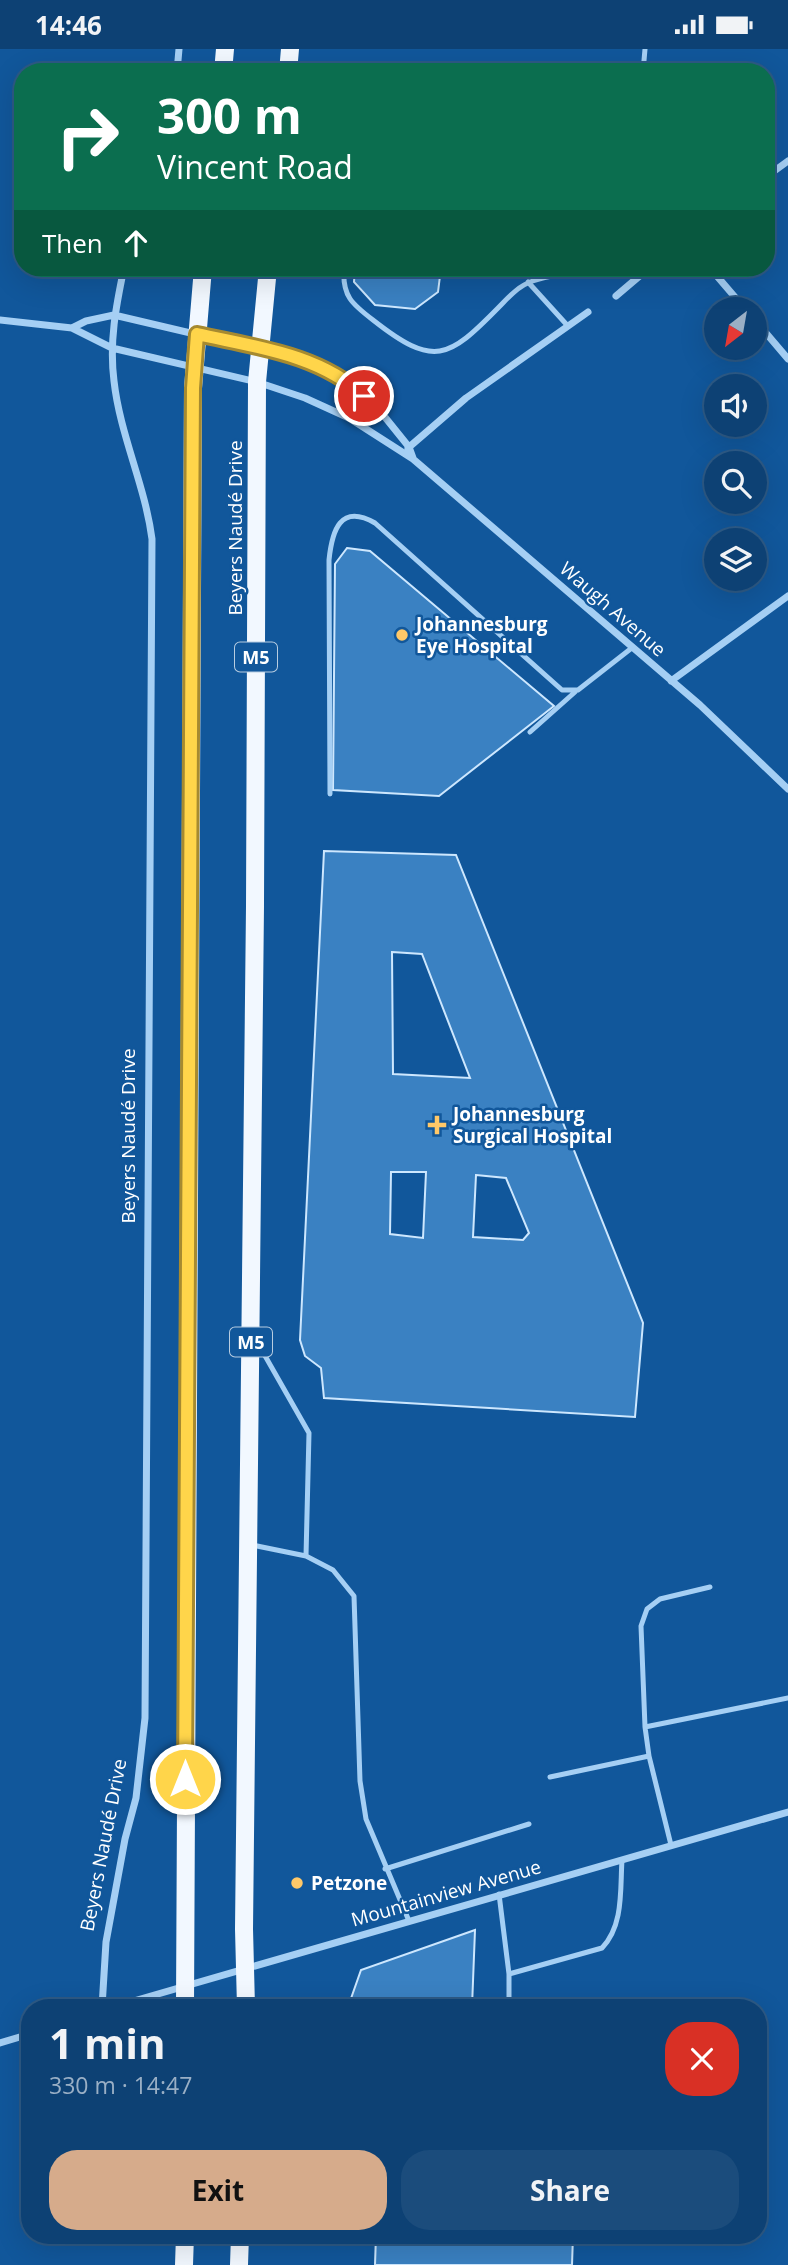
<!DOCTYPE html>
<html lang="en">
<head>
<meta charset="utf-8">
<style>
	:root { --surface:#0d4174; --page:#1b4c7c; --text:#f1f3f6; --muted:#9aafc5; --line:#2d5a86; --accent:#d6ab8b }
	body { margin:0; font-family:"Open Sans",sans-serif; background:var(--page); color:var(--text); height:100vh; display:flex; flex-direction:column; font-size:26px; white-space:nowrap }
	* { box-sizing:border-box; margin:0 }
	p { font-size:23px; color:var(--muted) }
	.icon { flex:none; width:38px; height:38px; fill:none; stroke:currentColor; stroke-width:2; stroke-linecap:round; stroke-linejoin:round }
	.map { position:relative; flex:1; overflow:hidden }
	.panel { position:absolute; left:21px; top:1950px; width:746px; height:245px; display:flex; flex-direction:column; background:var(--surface); border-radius:28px; box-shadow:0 7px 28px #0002,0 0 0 2px var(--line) }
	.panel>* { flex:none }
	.banner { position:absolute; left:14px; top:14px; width:761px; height:214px; border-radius:28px; box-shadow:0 7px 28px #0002,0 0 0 2px var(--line); background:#0b6e4f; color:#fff; overflow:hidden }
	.needle { width:46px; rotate:211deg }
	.tools { position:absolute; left:704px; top:248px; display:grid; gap:14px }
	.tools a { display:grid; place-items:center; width:63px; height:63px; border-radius:50%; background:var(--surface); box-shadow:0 7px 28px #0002,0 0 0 2px var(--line); font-size:35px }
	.pin { position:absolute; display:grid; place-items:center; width:60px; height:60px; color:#fff; margin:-30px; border:4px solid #fff; border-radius:50%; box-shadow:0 2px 7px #0007 }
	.me { position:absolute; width:77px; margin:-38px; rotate:0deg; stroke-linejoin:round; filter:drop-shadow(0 0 5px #0008) }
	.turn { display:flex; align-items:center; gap:24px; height:147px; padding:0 28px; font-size:32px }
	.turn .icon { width:91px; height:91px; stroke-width:2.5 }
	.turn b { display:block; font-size:49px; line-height:60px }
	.then { display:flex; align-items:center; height:66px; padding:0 28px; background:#0003; gap:14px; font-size:26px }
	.round { display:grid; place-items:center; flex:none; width:74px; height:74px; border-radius:28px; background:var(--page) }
	.overview { display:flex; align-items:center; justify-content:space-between; height:119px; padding:0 28px }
	h1 { font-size:42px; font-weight:700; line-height:52px }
	.action { display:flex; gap:14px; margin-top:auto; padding:14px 28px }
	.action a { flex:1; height:80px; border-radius:28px; background:var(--accent); color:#111; font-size:28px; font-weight:700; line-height:80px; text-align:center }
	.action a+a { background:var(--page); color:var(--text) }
	.status { display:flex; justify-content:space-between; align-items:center; height:49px; padding:0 35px; background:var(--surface); direction:ltr }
	.status svg { height:19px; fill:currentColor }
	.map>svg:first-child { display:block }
	.building { fill:#3a81c2; stroke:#cde7fe; stroke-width:2; fill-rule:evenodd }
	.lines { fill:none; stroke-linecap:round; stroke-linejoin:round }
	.service { stroke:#a5cff4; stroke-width:5 }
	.minor { stroke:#a5cff4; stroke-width:7 }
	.primary { stroke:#f2f8ff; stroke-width:18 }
	.route-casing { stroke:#a68a30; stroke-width:18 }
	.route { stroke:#ffd54a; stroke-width:12 }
	.poi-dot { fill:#ffc868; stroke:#11579b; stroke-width:2.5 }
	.labels { text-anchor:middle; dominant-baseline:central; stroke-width:5; stroke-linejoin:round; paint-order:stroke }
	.shield { fill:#11579b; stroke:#b8cde1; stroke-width:2 }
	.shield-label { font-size:18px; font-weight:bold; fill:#fff }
	.street-label { font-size:19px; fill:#fff; stroke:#11579b }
	.poi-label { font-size:19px; font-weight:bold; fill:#fff; stroke:#11579b; text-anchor:start }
</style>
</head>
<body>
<div class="status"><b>14:46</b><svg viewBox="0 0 49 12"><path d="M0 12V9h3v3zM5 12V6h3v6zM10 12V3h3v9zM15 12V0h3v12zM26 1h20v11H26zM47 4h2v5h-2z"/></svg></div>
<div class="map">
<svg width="788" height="2216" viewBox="0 0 788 2216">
	<rect width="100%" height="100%" fill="#11579b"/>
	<path class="building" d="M 355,219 L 441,219 L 438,243 L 415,260 L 375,256 L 354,233 Z
		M 347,499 L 370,502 L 554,657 L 439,747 L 333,741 L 335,515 Z
		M 324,802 L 456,806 L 643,1274 L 635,1368 L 324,1349 L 321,1319 L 305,1307 L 300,1291 ZM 392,903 L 422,905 L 470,1029 L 393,1025 ZM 391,1123 L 426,1123 L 423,1189 L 390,1185 ZM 476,1126 L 506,1129 L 529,1184 L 523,1191 L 473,1188 Z
		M 475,1881 L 472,1958 L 348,1958 L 361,1921 Z
		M 376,2186 L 573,2186 L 572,2216 L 375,2216 Z"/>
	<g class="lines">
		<path class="service" d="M 643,23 L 645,0
			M 344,219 C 342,247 352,255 373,271 C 434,319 448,310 499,258 C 507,250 517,238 528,234 C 542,227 566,226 585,219
			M 528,233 L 567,276
			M 530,683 L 575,643
			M 330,745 L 329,511 C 332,482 340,454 375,474 L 562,641 L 578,641 L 633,598
			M 256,1291 L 309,1384 L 306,1507
			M 252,1496 L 306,1507 L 333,1521 L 354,1547 L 360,1732 L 366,1770 L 409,1872
			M 645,1678 L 788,1649
			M 550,1728 L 649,1707
			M 671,1796 L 649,1707 L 645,1678 L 641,1577 L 647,1560 L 660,1550 L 710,1538
			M 385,1820 L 529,1775
			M 499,1845 L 509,1925 L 509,1958
			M 509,1925 L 602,1899 C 624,1876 620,1840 622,1811"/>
		<path class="minor" d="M 177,23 L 179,0
			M 766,128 L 788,112
			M 710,219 L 746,261
			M 616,247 L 649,219
			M 754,270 L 788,310
			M 0,271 L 72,279 L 112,299 L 257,333 L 305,349 L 349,369 L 413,410 L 700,656 L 788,740
			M 72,279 L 86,272 L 114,266 L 297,309 L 328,320 L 348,332 L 380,362 L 409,398 L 413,409
			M 408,399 L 466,349 L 588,263
			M 671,632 L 788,547
			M 102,1958 L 106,1893 L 125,1790 L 136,1749 L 145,1669 L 152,490 C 145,436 120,386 114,332 C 109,293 116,257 124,219
			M 113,1958 L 788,1763
			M 0,1994 L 30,1985"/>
		<path class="primary" d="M 223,23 L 225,0
			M 288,23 L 290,0
			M 185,1958 L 193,339 L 203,219
			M 246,1958 L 244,1880 L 255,857 L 257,333 L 268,219
			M 184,2216 L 185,2186
			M 239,2216 L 240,2186"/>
	</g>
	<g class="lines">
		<defs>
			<path id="route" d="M 185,1730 L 193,339 L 197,285 C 255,298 319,305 364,347"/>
		</defs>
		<use href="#route" class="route-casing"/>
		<use href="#route" class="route"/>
	</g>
	<g class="poi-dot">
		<circle cx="402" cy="586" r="7"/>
		<path d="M433.5 1065.5h7v7h7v7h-7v7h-7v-7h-7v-7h7z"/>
		<circle cx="297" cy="1834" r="7"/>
	</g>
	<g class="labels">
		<g class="shield">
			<rect x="235" y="593.5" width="42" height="29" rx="5"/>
			<rect x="230" y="1278.5" width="42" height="29" rx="5"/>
		</g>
		<g class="shield-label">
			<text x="256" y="608">M5</text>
			<text x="251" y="1293">M5</text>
		</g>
		<g class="street-label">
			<text transform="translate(235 479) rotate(-90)">Beyers Naudé Drive</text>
			<text transform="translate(613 560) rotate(41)">Waugh Avenue</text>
			<text transform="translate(128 1087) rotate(-90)">Beyers Naudé Drive</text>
			<text transform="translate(103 1796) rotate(-79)">Beyers Naudé Drive</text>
			<text transform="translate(446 1844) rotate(-16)">Mountainview Avenue</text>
		</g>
		<g class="poi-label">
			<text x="416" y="575">Johannesburg<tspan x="416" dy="22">Eye Hospital</tspan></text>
			<text x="453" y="1065">Johannesburg<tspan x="453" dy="22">Surgical Hospital</tspan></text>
			<text x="311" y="1834">Petzone</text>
		</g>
	</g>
</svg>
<div class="tools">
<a><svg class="needle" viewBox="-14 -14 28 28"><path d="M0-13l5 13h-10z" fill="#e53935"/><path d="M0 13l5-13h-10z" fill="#9aafc5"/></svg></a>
<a><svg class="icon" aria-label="sound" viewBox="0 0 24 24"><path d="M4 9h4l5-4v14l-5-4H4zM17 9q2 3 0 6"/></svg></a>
<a><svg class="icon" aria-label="search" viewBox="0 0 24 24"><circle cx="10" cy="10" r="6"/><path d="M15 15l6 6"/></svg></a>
<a><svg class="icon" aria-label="layers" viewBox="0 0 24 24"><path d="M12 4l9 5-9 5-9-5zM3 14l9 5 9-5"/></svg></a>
</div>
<div class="pin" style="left:364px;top:347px;background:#d93025"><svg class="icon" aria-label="arrive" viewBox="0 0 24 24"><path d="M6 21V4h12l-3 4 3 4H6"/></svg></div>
<svg class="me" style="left:185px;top:1730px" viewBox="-20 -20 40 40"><circle r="17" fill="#ffd54a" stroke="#fff" stroke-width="3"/><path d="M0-11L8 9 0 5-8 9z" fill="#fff"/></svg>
<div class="banner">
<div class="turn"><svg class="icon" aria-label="right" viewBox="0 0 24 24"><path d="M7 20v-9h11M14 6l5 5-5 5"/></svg><div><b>300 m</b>Vincent Road</div></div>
<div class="then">Then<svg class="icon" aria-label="ahead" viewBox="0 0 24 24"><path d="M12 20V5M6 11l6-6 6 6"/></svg></div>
</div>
<section class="panel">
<div class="overview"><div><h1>1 min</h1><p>330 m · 14:47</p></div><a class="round" style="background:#d93025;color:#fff"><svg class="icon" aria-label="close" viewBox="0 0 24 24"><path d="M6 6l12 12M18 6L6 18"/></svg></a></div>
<div class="action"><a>Exit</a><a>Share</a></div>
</section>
</div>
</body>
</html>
